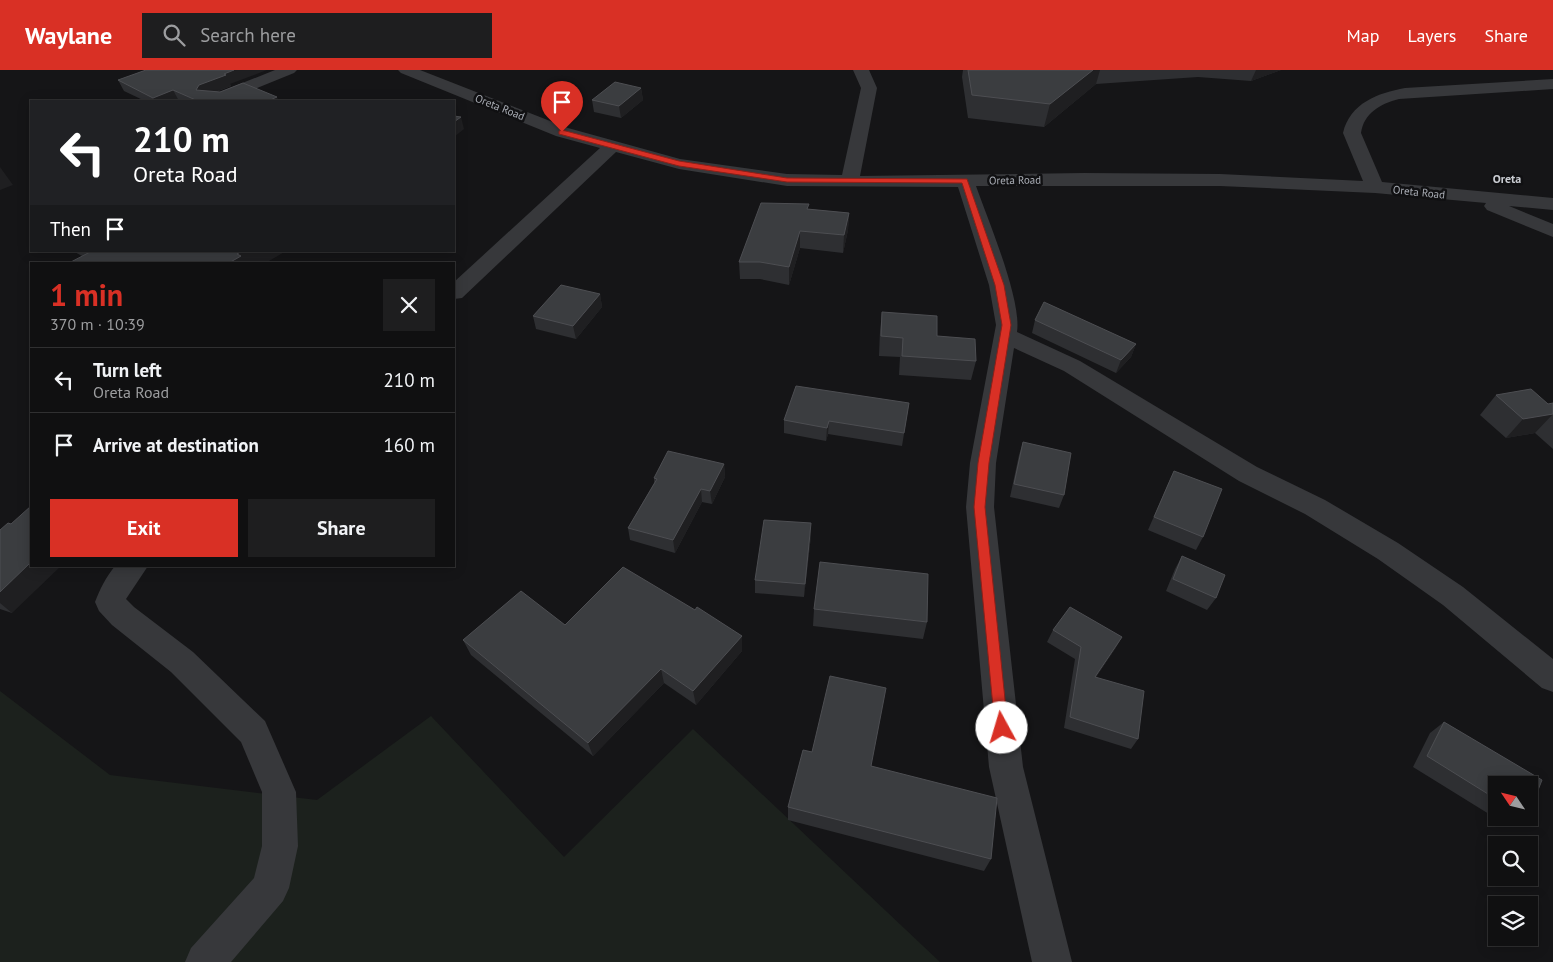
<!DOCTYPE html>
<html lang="en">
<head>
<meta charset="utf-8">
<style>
	:root { --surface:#101011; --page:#1e1e1f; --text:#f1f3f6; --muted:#9c9d9f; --line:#303031; --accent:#d93025 }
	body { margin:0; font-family:"PT Sans",sans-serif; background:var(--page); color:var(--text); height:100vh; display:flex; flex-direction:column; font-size:19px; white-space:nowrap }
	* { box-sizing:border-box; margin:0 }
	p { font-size:16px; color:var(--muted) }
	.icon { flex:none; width:28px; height:28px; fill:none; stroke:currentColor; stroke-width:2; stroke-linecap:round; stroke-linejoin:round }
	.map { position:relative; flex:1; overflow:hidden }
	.details { position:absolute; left:30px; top:192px; width:425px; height:305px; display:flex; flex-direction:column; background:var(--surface); border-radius:0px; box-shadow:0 2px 12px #0003,0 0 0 1px var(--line) }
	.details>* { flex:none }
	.top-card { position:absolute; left:30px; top:30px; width:425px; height:152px; border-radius:0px; box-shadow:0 2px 12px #0003,0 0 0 1px var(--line); background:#202124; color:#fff; overflow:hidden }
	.needle { width:32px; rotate:305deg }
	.controls { position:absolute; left:1488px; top:706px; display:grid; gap:10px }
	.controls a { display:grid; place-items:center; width:50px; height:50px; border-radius:0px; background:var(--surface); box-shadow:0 2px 12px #0003,0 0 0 1px var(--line); font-size:25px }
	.pin { position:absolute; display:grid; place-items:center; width:42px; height:42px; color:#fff; margin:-51px -21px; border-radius:50% 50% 50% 0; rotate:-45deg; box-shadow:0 0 5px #0007 }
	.pin .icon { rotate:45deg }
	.me { position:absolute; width:55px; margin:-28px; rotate:354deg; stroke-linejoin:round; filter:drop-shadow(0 0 4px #0008) }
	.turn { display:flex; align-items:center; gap:18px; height:105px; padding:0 20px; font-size:22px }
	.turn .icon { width:65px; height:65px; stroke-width:2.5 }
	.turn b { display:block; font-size:35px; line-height:42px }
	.then { display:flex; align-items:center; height:48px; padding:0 20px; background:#0003; gap:10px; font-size:19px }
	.round { display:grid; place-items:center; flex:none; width:52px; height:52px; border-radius:0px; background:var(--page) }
	.head { display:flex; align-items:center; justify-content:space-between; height:85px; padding:0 20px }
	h1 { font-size:30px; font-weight:700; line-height:38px; color:var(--accent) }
	.primary-button { display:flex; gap:10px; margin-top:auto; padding:10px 20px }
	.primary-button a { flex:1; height:58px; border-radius:0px; background:var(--accent); color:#fff; font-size:20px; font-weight:700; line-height:58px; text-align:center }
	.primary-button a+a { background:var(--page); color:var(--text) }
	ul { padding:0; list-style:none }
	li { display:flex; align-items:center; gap:15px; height:65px; padding:0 20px; border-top:1px solid var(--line) }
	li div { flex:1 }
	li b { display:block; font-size:19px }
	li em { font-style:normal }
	header { display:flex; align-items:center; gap:30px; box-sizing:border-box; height:70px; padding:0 25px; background:var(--accent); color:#fff }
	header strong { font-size:24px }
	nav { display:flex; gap:28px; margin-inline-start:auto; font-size:18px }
	.search { width:350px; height:45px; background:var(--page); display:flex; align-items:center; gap:12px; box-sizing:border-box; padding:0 18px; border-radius:0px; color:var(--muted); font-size:19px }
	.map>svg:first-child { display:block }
	.green { fill:#1c211d }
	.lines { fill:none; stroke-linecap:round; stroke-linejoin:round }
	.minor { fill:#37383b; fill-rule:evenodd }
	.wall { fill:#2e2f32 }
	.shaded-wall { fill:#1f1f21 }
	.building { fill:#3b3d40; stroke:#4d4e52 }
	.route { fill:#d93025; stroke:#8d1f18 }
	.labels { text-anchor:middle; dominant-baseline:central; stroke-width:5; stroke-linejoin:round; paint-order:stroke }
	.far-street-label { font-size:11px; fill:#a9adb5; stroke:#101012 }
	.far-quarter-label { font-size:12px; font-weight:bold; fill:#c9ccd2; stroke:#101012 }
</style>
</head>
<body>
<header>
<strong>Waylane</strong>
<div class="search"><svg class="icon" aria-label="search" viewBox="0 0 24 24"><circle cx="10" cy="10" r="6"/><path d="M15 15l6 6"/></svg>Search here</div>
<nav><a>Map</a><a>Layers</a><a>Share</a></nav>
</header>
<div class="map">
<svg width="1553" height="892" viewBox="0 0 1553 892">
	<rect width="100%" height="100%" fill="#151517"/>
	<path class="green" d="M 0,621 L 110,705 L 317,730 L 431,646 L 564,787 L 693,659 L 940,892 L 0,892 Z"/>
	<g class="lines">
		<path class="minor" d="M 275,0 L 297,0 L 294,3 L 225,31 L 203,31 L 205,28 Z
			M 398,0 L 420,0 L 568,58 L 680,89 L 787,104 L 842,105 L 861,18 L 853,0 L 869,0 L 877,18 L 860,106 L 1084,103 L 1220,104 L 1363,111 L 1343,63 C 1350,33 1378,23 1405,18 L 1553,9 L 1553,19 L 1399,29 C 1380,34 1364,43 1361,63 L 1382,112 L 1553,128 L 1553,140 L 1509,136 L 1553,154 L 1553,167 L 1487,140 L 1484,136 L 1486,133 L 1375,123 L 1220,116 L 976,116 C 988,150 1022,230 1017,262 L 1080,291 L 1257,397 L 1325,430 L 1398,473 L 1463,517 L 1553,589 L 1553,622 L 1542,618 L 1443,535 L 1378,489 L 1305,444 L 1239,411 L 1064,301 L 1014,278 L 996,393 L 994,437 L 1023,697 L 1072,892 L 1032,892 L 989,697 L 966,437 L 970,393 L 996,255 L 989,215 L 958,117 L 787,116 L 679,99 L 616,82 L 462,228 L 454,229 L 454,212 L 600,78 L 556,66 L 401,3 Z
			M 115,496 L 148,496 L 126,529 L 134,537 L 193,582 L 265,651 L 296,722 L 298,776 L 289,818 L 283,831 L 231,892 L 185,892 L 191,878 L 254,808 L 262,776 L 262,722 L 241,672 L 171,602 L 112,555 L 99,541 L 95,532 C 100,519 106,507 115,496 Z"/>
	</g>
	<path class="wall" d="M 963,0 L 1281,0 L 1251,11 L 1198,7 L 1096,14 L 1044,57 L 968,48 L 962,7 Z
		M 118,10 L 230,14 L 231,16 L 216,22 L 279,31 L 145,31 L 124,21 Z
		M 641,18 L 643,30 L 621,48 L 594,42 L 592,30 Z
		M 809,139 L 849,143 L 848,160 L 843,183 L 800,178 L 789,215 L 760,209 L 740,209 L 739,192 Z
		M 73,181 L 286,181 L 82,186 Z
		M 600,224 L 602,237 L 576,269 L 536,259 L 533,246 Z
		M 882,242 L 937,266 L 976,291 L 971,310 L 899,305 L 900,287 L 879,286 L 880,261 Z
		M 1035,250 L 1136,274 L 1131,287 L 1116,303 L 1032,263 Z
		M 1496,325 L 1553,344 L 1553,379 L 1535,363 L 1506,368 L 1480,345 Z
		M 909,333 L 902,376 L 828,364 L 826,371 L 784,363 L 784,350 Z
		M 1023,372 L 1064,425 L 1059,438 L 1010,427 L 1019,385 Z
		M 724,394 L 725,407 L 712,434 L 702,432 L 675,483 L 630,470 L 628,458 L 654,413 L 654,408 Z
		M 1174,401 L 1203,467 L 1196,480 L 1148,460 L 1168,414 Z
		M 11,454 L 12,543 L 0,539 L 0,460 Z
		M 811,466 L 804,527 L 755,523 L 755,510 Z
		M 1182,486 L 1216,528 L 1207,540 L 1166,521 L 1175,499 Z
		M 814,539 L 927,552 L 923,569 L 813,556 Z
		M 695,540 L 742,566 L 742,581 L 696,635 L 664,613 L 593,686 L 471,585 L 463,570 L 565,555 Z
		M 1053,560 L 1122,567 L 1115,579 L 1096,607 L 1138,669 L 1131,679 L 1064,658 L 1075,589 L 1047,572 Z
		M 1444,652 L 1496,715 L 1496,748 L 1527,748 L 1510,757 L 1413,697 L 1430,663 Z
		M 871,696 L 991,789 L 984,801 L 788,750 L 788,737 Z"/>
	<path class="shaded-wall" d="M 234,0 L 267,0 L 230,14 L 231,16 L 204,26 L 196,20 L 199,15 Z
		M 1093,0 L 1100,0 L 1096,14 L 1044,57 L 1050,34 Z
		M 1256,0 L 1281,0 L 1251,11 Z
		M 641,18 L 643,30 L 621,48 L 619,36 Z
		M 173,20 L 179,31 L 155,31 L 153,28 Z
		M 277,27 L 279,31 L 268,31 Z
		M 461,47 L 464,59 L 454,67 L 454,52 Z
		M 0,97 L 13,115 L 0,120 Z
		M 849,143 L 848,160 L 843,183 L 844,165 Z
		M 800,161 L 800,178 L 789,215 L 789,197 Z
		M 242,181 L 286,181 L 264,194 L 227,194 L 237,184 Z
		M 600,224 L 602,237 L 576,269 L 573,256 Z
		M 1136,274 L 1131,287 L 1116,303 L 1121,290 Z
		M 1553,344 L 1535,363 L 1506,368 L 1523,349 Z
		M 829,351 L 828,364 L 826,371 L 827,358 Z
		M 724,394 L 725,407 L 712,434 L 710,421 Z
		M 701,419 L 702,432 L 675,483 L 673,470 Z
		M 811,453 L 811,466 L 804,527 L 805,514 Z
		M 31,492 L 31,496 L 61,496 L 12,543 L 0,533 L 0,522 Z
		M 742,566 L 742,581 L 696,635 L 693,621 Z
		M 1122,567 L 1115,579 L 1089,618 L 1095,607 Z
		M 661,599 L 664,613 L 593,686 L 588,673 Z"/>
	<path class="building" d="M 146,0 L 234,0 L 224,4 L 226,5 L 199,15 L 196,20 L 220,22 L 243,13 L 277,27 L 268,31 L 198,31 L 173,20 L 153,28 L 118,10 Z
		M 968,0 L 1093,0 L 1050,34 L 972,25 Z
		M 615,12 L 641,18 L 619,36 L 592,30 Z
		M 454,46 L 461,47 L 454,52 Z
		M 761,133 L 809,134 L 807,139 L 849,143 L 844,165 L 800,161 L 789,197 L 760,192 L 739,192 Z
		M 92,181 L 242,181 L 237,184 L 241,186 L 227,194 L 67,194 Z
		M 561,215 L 600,224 L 573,256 L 533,246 Z
		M 1044,232 L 1136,274 L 1121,290 L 1035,250 Z
		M 882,242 L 937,246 L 937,266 L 975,269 L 976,291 L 902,286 L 903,268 L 881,266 Z
		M 796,316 L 909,333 L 904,363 L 829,351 L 827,358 L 784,350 Z
		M 1531,319 L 1548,334 L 1553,333 L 1553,344 L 1523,349 L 1496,325 Z
		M 1023,372 L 1071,383 L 1064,425 L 1014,414 Z
		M 668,381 L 724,394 L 710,421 L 701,419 L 673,470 L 628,458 L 657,409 L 654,408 Z
		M 1174,401 L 1222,419 L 1203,467 L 1154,447 Z
		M 31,436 L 31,492 L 0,522 L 0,460 L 8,453 L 11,454 Z
		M 764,450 L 811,453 L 805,514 L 755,510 Z
		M 1182,486 L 1225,505 L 1216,528 L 1173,509 Z
		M 820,492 L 928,504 L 927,552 L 814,539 Z
		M 623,497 L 695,540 L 697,537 L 742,566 L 693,621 L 661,599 L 588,673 L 463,570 L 521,521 L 565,555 Z
		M 1070,537 L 1122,567 L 1095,607 L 1144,621 L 1138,669 L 1070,647 L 1081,577 L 1053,560 Z
		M 830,606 L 886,618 L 871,696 L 997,728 L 991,789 L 788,737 L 803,680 L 812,682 Z
		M 1444,652 L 1542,710 L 1529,743 L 1529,715 L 1496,715 L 1496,729 L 1427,686 Z"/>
	<path class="route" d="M 562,60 L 679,91 L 787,108 L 967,109 L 1004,215 L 1011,255 L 989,393 L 985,437 L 1008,658 L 1006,663 L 1002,665 L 997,663 L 995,658 L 974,437 L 978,393 L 1002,255 L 995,215 L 962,113 L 787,112 L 679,96 L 559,64 L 559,61 Z"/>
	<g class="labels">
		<g class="far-street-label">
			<text transform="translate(500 37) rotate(22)">Oreta Road</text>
			<text transform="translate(1015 110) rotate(-1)">Oreta Road</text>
			<text transform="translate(1419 122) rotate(6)">Oreta Road</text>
		</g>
		<g class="far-quarter-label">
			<text x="1507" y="108">Oreta</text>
		</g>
	</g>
</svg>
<div class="controls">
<a><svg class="needle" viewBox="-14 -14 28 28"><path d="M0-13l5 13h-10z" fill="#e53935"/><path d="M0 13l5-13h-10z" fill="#9c9d9f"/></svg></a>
<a><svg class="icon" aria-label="search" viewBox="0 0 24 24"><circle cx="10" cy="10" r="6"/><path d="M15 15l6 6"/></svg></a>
<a><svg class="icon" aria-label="layers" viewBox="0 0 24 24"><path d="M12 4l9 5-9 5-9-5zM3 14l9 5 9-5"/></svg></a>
</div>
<div class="pin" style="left:562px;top:62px;background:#d93025"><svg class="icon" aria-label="arrive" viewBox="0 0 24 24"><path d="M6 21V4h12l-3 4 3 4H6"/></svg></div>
<svg class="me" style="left:1002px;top:658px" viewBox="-20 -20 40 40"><circle r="19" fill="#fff"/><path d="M0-13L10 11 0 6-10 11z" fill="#d93025"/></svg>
<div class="top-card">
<div class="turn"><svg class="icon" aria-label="left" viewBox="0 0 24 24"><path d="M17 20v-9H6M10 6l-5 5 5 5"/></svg><div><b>210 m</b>Oreta Road</div></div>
<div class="then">Then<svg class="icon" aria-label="arrive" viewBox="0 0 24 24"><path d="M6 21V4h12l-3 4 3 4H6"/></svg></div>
</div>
<section class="details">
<div class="head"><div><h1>1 min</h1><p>370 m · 10:39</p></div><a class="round"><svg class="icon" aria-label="close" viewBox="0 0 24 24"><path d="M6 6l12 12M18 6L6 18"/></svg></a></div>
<ul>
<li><svg class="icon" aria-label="left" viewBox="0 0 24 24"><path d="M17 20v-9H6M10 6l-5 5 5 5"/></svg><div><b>Turn left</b><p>Oreta Road</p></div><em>210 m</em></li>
<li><svg class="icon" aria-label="arrive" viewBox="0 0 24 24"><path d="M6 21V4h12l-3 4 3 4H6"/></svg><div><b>Arrive at destination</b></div><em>160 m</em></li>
</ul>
<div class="primary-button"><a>Exit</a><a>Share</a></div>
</section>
</div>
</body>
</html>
